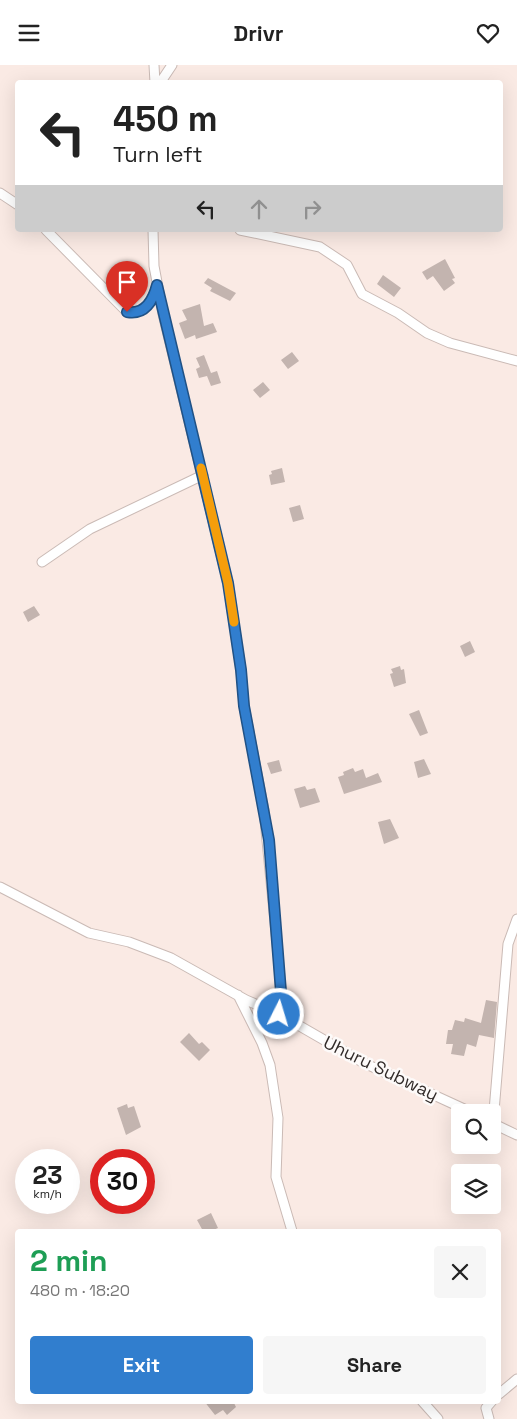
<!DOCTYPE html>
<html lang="en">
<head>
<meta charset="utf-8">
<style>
	:root { --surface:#fff; --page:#f6f6f6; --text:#222; --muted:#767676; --accent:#317ece }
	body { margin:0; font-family:"Space Grotesk",sans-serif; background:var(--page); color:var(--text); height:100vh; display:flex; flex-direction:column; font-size:19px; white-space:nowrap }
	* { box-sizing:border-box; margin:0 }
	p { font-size:16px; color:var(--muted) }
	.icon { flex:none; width:28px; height:28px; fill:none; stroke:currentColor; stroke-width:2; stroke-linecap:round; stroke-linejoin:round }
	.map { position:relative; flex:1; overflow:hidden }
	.drawer { position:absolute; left:15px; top:1164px; width:486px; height:175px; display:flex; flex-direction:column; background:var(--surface); border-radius:5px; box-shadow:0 5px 20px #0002 }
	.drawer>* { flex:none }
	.guide { position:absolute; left:15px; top:15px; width:488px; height:152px; border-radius:5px; box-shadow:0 5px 20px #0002; background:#fff; color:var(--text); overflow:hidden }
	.fabs { position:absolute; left:451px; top:1039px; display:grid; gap:10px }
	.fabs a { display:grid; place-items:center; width:50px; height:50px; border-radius:5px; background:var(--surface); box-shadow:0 5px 20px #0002; font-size:25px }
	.speed { position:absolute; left:15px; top:1084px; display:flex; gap:10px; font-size:25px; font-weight:700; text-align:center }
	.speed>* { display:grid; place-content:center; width:65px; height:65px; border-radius:50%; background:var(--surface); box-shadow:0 5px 20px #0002; line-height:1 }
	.speed small { font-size:12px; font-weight:400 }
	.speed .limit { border:8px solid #d22; background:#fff; color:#111 }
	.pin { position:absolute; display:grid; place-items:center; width:42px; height:42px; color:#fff; margin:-51px -21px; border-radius:50% 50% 50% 0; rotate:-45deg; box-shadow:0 0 5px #0007 }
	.pin .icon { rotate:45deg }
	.me { position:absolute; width:55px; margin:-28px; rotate:5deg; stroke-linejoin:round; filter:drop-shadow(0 0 4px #0008) }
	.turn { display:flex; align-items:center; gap:18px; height:105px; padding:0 15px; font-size:22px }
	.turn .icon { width:65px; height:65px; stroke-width:2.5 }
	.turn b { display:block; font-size:35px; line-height:42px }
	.lanes { display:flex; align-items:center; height:48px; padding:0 15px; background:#0003; justify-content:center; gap:25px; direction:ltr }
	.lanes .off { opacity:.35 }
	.round { display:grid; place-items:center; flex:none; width:52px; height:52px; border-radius:5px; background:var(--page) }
	.summary { display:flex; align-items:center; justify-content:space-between; height:85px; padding:0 15px }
	h1 { font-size:30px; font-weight:800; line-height:38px; color:#1e9e55 }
	.primary-button { display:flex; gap:10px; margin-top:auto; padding:10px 15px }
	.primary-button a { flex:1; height:58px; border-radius:5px; background:var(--accent); color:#fff; font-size:20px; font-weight:800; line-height:58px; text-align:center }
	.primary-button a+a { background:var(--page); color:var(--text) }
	header { display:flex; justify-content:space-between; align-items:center; height:65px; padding:0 15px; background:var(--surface); font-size:22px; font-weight:800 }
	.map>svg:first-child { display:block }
	.building { fill:#c3b4af }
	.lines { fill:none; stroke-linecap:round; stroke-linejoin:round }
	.minor-casing { stroke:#cabab5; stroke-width:11 }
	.minor { stroke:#fff; stroke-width:9 }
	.route-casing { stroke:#205286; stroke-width:12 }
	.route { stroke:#317ece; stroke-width:9 }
	.slow { stroke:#f59e0b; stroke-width:9 }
	.labels { text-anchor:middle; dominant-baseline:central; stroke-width:5; stroke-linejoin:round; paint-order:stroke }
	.street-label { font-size:18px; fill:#322c2a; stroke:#fdfaf9 }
</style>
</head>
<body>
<header><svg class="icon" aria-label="menu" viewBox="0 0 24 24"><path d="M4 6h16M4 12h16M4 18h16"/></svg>Drivr<svg class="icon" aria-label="heart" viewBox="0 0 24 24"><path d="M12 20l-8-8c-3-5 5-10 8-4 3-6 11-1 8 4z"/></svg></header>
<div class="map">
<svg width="517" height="1354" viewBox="0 0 517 1354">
	<rect width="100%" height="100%" fill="#faeae4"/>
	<path class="building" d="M 445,194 L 455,213 L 452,214 L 455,218 L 444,226 L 433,211 L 427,215 L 422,207 Z
		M 383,210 L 401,223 L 394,232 L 377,219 Z
		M 208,213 L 236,228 L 230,236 L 210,226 L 212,223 L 204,218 Z
		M 200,239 L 204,261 L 213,258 L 217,267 L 196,274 L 195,270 L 185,274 L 179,258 L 187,255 L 182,245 Z
		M 292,287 L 299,296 L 288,304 L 281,295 Z
		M 204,290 L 211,308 L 217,306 L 221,318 L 211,321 L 207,311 L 199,313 L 196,304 L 200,302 L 196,293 Z
		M 263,317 L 270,325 L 260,333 L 253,325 Z
		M 282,403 L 285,417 L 271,420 L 269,410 L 272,409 L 271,406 Z
		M 300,440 L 304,454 L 293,457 L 289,443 Z
		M 34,541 L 40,550 L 28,557 L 23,547 Z
		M 470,576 L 475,587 L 465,592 L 460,581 Z
		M 400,601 L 401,605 L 404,604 L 406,618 L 394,622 L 390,609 L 393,608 L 391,604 Z
		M 419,645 L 428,668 L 420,671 L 409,649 Z
		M 424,694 L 431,709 L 418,713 L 414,697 Z
		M 279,695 L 282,706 L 271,709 L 267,698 Z
		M 353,703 L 355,707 L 363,704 L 366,713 L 378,708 L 382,717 L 344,729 L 338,712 L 344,710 L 343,707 Z
		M 305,721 L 307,725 L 315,723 L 320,737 L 300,743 L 294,724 Z
		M 390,754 L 399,773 L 384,779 L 378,757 Z
		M 486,935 L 497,937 L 494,973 L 479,970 L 476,982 L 467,979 L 464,991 L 451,989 L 453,979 L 446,979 L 448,965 L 452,965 L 455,955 L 464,957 L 465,953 L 481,958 Z
		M 189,968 L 199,979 L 202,977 L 210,985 L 199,996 L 180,977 Z
		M 127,1039 L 128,1043 L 134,1041 L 141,1062 L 126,1070 L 117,1043 Z
		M 211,1148 L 218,1163 L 211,1166 L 203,1166 L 197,1155 Z
		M 204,1336 L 233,1336 L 236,1342 L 227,1350 L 223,1345 L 215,1350 Z"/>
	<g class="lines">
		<defs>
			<path id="minor" d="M 154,0 L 155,18
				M 160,18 L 172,0
				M 0,128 L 18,140
				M 46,165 L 127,247 C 144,249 152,238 156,223
				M 153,165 L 154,201 L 163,249 L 228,518 L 241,605 L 244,641 L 264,745 L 278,888 L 281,927 L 279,949
				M 240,165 L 320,182 L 347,200 L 362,229 L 398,248 L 427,268 L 450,278 L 517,296
				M 42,497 L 90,464 L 203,410
				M 0,822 L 89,868 L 129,877 L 171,893 L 246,935 L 279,949 L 364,998 L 473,1048
				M 238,930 L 262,978 L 270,1000 L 278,1053 L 276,1112 L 292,1166
				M 492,1058 L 517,1070
				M 493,1058 L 508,879 L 517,854
				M 499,1329 L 517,1314
				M 422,1336 L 438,1354
				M 489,1354 L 486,1343 L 492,1336"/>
		</defs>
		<use href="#minor" class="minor-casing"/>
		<use href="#minor" class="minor"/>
	</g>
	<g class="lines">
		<defs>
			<path id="route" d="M 127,247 C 145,250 153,236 157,220 L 228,518 L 241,605 L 244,641 L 269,775 L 281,927 L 279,949"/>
		</defs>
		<use href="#route" class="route-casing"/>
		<use href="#route" class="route"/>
		<path class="slow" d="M 201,403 L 228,518 L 234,557"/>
	</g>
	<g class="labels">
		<g class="street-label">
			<text transform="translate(381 1003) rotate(26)">Uhuru Subway</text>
		</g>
	</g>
</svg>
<div class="fabs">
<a><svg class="icon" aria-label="search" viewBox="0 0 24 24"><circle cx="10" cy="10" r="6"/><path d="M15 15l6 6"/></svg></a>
<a><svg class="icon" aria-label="layers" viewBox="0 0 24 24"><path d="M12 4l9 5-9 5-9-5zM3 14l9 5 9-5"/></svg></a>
</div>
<div class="speed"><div>23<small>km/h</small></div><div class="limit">30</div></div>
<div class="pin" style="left:127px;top:247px;background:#d93025"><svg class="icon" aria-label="arrive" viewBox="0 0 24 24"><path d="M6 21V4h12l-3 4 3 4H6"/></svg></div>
<svg class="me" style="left:279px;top:949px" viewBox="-20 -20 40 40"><circle r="17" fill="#317ece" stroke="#fff" stroke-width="3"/><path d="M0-11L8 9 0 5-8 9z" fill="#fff"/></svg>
<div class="guide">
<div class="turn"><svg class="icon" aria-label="left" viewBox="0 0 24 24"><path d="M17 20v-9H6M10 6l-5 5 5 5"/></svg><div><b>450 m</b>Turn left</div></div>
<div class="lanes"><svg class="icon" aria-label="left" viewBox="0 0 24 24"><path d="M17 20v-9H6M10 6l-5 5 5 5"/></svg><svg class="icon off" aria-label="ahead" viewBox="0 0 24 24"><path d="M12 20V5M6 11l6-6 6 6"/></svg><svg class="icon off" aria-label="right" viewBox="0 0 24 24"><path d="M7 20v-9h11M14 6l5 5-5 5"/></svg></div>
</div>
<section class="drawer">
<div class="summary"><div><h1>2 min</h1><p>480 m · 18:20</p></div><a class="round"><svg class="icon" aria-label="close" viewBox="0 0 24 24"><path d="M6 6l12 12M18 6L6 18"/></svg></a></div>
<div class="primary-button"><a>Exit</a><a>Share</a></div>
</section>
</div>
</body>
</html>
